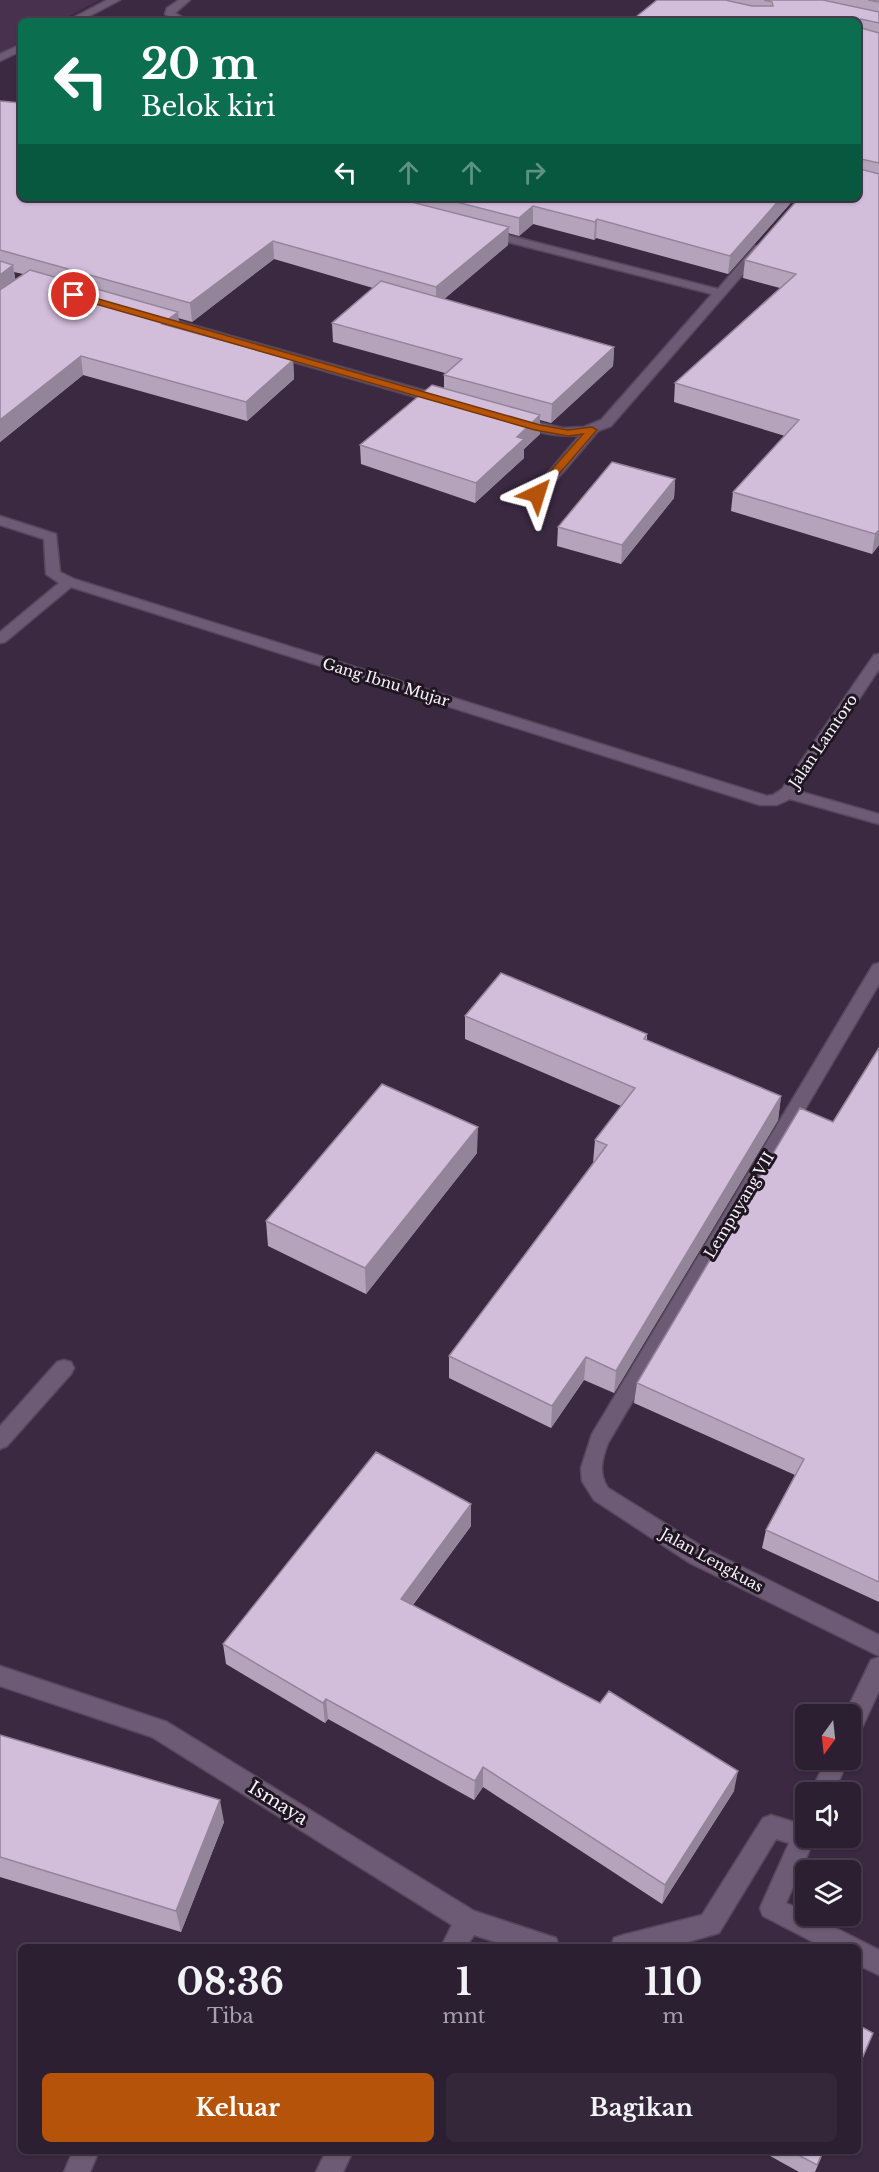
<!DOCTYPE html>
<html lang="id">
<head>
<meta charset="utf-8">
<style>
	:root { --surface:#2c1f32; --page:#34273a; --text:#f1f3f6; --muted:#a6a2ac; --line:#483d4d; --accent:#b45309 }
	body { margin:0; font-family:"Libre Baskerville",serif; background:var(--page); color:var(--text); height:100vh; display:flex; flex-direction:column; font-size:22px; white-space:nowrap }
	* { box-sizing:border-box; margin:0 }
	p { font-size:20px; color:var(--muted) }
	.icon { flex:none; width:33px; height:33px; fill:none; stroke:currentColor; stroke-width:2; stroke-linecap:round; stroke-linejoin:round }
	.map { position:relative; flex:1; overflow:hidden }
	.side { position:absolute; left:18px; top:1944px; width:843px; height:210px; display:flex; flex-direction:column; background:var(--surface); border-radius:9px; box-shadow:0 2px 4px #0004,0 0 0 2px var(--line) }
	.side>* { flex:none }
	.hud { position:absolute; left:18px; top:18px; width:843px; height:183px; border-radius:9px; box-shadow:0 2px 4px #0004,0 0 0 2px var(--line); background:#0b6e4f; color:#fff; overflow:hidden }
	.needle { width:39px; rotate:195deg }
	.tools { position:absolute; left:795px; top:1704px; display:grid; gap:12px }
	.tools a { display:grid; place-items:center; width:66px; height:66px; border-radius:9px; background:var(--surface); box-shadow:0 2px 4px #0004,0 0 0 2px var(--line); font-size:30px }
	.pin { position:absolute; display:grid; place-items:center; width:51px; height:51px; color:#fff; margin:-26px; border:3px solid #fff; border-radius:50%; box-shadow:0 2px 6px #0007 }
	.me { position:absolute; width:66px; margin:-33px; rotate:41deg; stroke-linejoin:round; filter:drop-shadow(0 0 4px #0008) }
	.turn { display:flex; align-items:center; gap:21px; height:126px; padding:0 24px; font-size:27px }
	.turn .icon { width:78px; height:78px; stroke-width:2.5 }
	.turn b { display:block; font-size:42px; line-height:51px }
	.lanes { display:flex; align-items:center; height:57px; padding:0 24px; background:#0003; justify-content:center; gap:30px; direction:ltr }
	.lanes .off { opacity:.35 }
	.eta { display:flex; justify-content:space-evenly; align-items:center; height:102px; text-align:center }
	.eta b { font-size:36px; font-weight:700; line-height:42px }
	.cta { display:flex; gap:12px; margin-top:auto; padding:12px 24px }
	.cta a { flex:1; height:69px; border-radius:9px; background:var(--accent); color:#fff; font-size:24px; font-weight:700; line-height:69px; text-align:center }
	.cta a+a { background:var(--page); color:var(--text) }
	.map>svg:first-child { display:block }
	.built { fill:#47314f }
	.lines { fill:none; stroke-linecap:round; stroke-linejoin:round }
	.service-casing { stroke:#56475b; stroke-width:3 }
	.minor-casing { stroke:#56475b; stroke-width:3 }
	.service { fill:#6d5a74; fill-rule:evenodd }
	.minor { fill:#6d5a74; fill-rule:evenodd }
	.wall { fill:#b5a3bc; fill-rule:evenodd }
	.shaded-wall { fill:#938499 }
	.building { fill:#d2bddb; stroke:#938499; stroke-width:1.5 }
	.route { fill:#b45309; stroke:#753606; stroke-width:1.5 }
	.labels { text-anchor:middle; dominant-baseline:central; stroke-width:6; stroke-linejoin:round; paint-order:stroke }
	.street-label { font-size:15px; fill:#faf1fd; stroke:#1e1621 }
	.near-street-label { font-size:18px; fill:#faf1fd; stroke:#1e1621 }
</style>
</head>
<body>
<div class="map">
<svg width="879" height="2172" viewBox="0 0 879 2172">
	<rect width="100%" height="100%" fill="#3b2942"/>
	<path class="built" d="M 0,0 L 99,0 L 60,21 L 21,21 L 21,41 L 0,53 Z"/>
	<g class="lines">
		<defs>
			<path id="service" d="M 107,0 L 120,0 L 80,21 L 67,21 Z
				M 21,44 L 21,51 L 0,61 L 0,54 Z"/>
			<path id="minor" d="M 179,0 L 190,0 L 175,13 L 189,21 L 176,21 L 165,14 L 167,8 Z
				M 484,229 L 718,289 L 755,246 L 763,246 L 765,249 L 611,426 L 598,431 L 542,497 L 537,498 L 530,494 L 580,435 C 557,438 535,431 513,425 L 511,422 L 513,419 L 518,418 L 563,428 L 584,427 L 601,420 L 712,294 L 480,235 L 478,233 Z
				M 157,315 L 447,397 L 448,400 L 442,404 L 437,403 L 153,322 L 151,319 L 153,316 Z
				M 0,516 L 56,534 L 60,572 L 74,579 L 767,796 L 773,795 L 782,789 L 874,655 L 879,654 L 879,669 L 798,791 L 879,814 L 879,824 L 790,799 L 777,805 L 760,805 L 71,587 L 5,642 L 0,643 L 0,632 L 59,583 L 46,574 L 44,539 L 0,525 Z
				M 879,963 L 879,984 L 608,1443 C 602,1459 598,1473 608,1488 L 706,1549 L 879,1635 L 879,1656 L 690,1563 L 594,1500 L 582,1481 L 581,1468 L 592,1434 L 873,965 Z
				M 64,1360 L 71,1362 L 74,1368 L 71,1374 L 7,1446 L 0,1449 L 0,1426 L 57,1362 Z
				M 879,1657 L 879,1691 L 858,1736 L 850,1739 L 850,1714 L 845,1714 L 871,1660 Z
				M 0,1666 L 167,1722 L 474,1911 L 556,1938 L 559,1947 L 511,1947 L 474,1935 L 466,1947 L 441,1947 L 452,1925 L 152,1737 L 0,1686 Z
				M 826,1760 L 848,1760 L 834,1792 L 811,1792 Z
				M 771,1815 L 797,1823 L 806,1819 L 806,1838 L 815,1838 L 786,1903 L 806,1912 L 806,1916 L 812,1916 L 879,1950 L 879,1975 L 858,1965 L 858,1947 L 823,1947 L 763,1916 L 760,1908 L 789,1843 L 776,1839 L 719,1933 L 670,1947 L 611,1947 L 614,1938 L 623,1935 L 702,1915 L 763,1818 Z
				M 73,2151 L 99,2151 L 90,2172 L 64,2172 Z
				M 326,2151 L 353,2151 L 343,2172 L 316,2172 Z"/>
		</defs>
		<use href="#service" class="service-casing"/>
		<use href="#minor" class="minor-casing"/>
		<use href="#service" class="service"/>
		<use href="#minor" class="minor"/>
	</g>
	<path class="wall" d="M 657,0 L 879,0 L 879,545 L 872,554 L 731,511 L 733,492 L 785,436 L 674,402 L 675,383 L 780,288 L 743,278 L 745,260 L 858,198 Z
		M 0,101 L 21,198 L 795,198 L 728,274 L 596,238 L 594,240 L 533,224 L 519,236 L 508,233 L 508,245 L 444,299 L 614,347 L 613,366 L 551,423 L 540,420 L 540,434 L 524,449 L 524,458 L 475,503 L 361,464 L 360,445 L 444,388 L 444,375 L 445,373 L 333,342 L 332,323 L 373,288 L 274,259 L 192,322 L 178,318 L 179,329 L 293,360 L 294,379 L 247,421 L 83,375 L 0,442 ZM 14,272 L 23,274 L 15,279 Z
		M 675,479 L 674,498 L 621,564 L 557,546 L 558,527 Z
		M 465,1016 L 647,1034 L 647,1040 L 781,1096 L 778,1120 L 614,1393 L 584,1380 L 551,1428 L 449,1378 L 449,1356 L 593,1163 L 595,1140 L 621,1106 L 465,1039 Z
		M 879,1048 L 879,1602 L 762,1548 L 766,1530 L 795,1475 L 634,1403 L 637,1383 L 833,1122 Z
		M 477,1153 L 366,1294 L 268,1246 L 266,1221 Z
		M 471,1526 L 413,1605 L 734,1791 L 662,1904 L 483,1787 L 474,1800 L 328,1719 L 325,1723 L 226,1664 L 223,1644 Z
		M 0,1735 L 224,1822 L 181,1932 L 0,1877 Z
		M 761,2151 L 824,2151 L 815,2172 L 799,2172 Z"/>
	<path class="shaded-wall" d="M 781,198 L 795,198 L 728,274 L 730,256 Z
		M 533,206 L 533,224 L 519,236 L 519,218 Z
		M 597,219 L 596,238 L 594,240 L 595,222 Z
		M 509,227 L 508,245 L 436,306 L 436,287 Z
		M 273,241 L 274,259 L 192,322 L 190,303 Z
		M 13,265 L 16,284 L 0,295 L 0,275 Z
		M 178,312 L 180,331 L 162,324 Z
		M 614,347 L 613,366 L 551,423 L 552,404 Z
		M 81,356 L 83,375 L 0,442 L 0,420 Z
		M 293,360 L 294,379 L 247,421 L 246,402 Z
		M 540,415 L 540,434 L 524,449 L 524,458 L 475,503 L 476,483 L 517,437 Z
		M 675,479 L 674,498 L 621,564 L 622,545 Z
		M 879,530 L 879,545 L 872,554 L 875,534 Z
		M 781,1096 L 778,1120 L 614,1393 L 616,1371 Z
		M 478,1127 L 477,1153 L 366,1294 L 365,1268 Z
		M 586,1357 L 584,1380 L 551,1428 L 552,1406 Z
		M 471,1504 L 471,1526 L 402,1619 L 401,1599 Z
		M 326,1699 L 328,1719 L 325,1723 L 323,1703 Z
		M 483,1767 L 483,1787 L 474,1800 L 475,1781 Z
		M 738,1771 L 734,1791 L 662,1904 L 665,1885 Z
		M 220,1800 L 224,1822 L 181,1932 L 176,1911 Z"/>
	<path class="building" d="M 657,0 L 725,0 L 752,6 L 773,6 L 772,2 L 764,0 L 823,0 L 879,12 L 879,23 L 861,19 L 858,21 L 631,21 Z
		M 868,0 L 879,0 L 879,2 Z
		M 858,27 L 879,33 L 879,163 L 861,159 L 858,161 L 860,169 L 879,174 L 879,530 L 875,534 L 733,492 L 799,420 L 675,383 L 796,274 L 745,260 L 799,198 L 858,198 Z
		M 0,101 L 21,103 L 21,198 L 396,198 L 509,227 L 436,287 L 273,241 L 190,303 L 0,250 Z
		M 441,198 L 781,198 L 730,256 L 597,219 L 595,222 L 533,206 L 519,218 Z
		M 0,261 L 13,265 L 0,275 Z
		M 30,270 L 178,312 L 162,324 L 293,360 L 246,402 L 81,356 L 0,420 L 0,290 Z
		M 381,281 L 614,347 L 552,404 L 444,375 L 462,359 L 332,323 Z
		M 432,385 L 540,415 L 517,437 L 524,439 L 476,483 L 360,445 Z
		M 612,462 L 675,479 L 622,545 L 558,527 Z
		M 501,973 L 647,1034 L 644,1039 L 781,1096 L 616,1371 L 586,1357 L 552,1406 L 449,1356 L 607,1145 L 595,1140 L 635,1088 L 465,1016 Z
		M 879,1048 L 879,1582 L 766,1530 L 804,1459 L 637,1383 L 800,1108 L 833,1122 Z
		M 382,1084 L 478,1127 L 365,1268 L 266,1221 Z
		M 376,1452 L 471,1504 L 401,1599 L 600,1703 L 609,1691 L 738,1771 L 665,1885 L 483,1767 L 475,1781 L 326,1699 L 323,1703 L 223,1644 Z
		M 0,1735 L 220,1800 L 176,1911 L 0,1857 Z
		M 858,2025 L 873,2033 L 858,2068 Z
		M 791,2151 L 823,2151 L 817,2165 Z"/>
	<path class="route" d="M 74,292 L 540,425 L 568,430 L 592,427 L 597,430 L 540,496 L 533,496 L 533,491 L 583,434 L 568,436 L 535,430 L 71,297 L 71,293 Z"/>
	<g class="labels">
		<g class="street-label">
			<text transform="translate(386 682) rotate(17)">Gang Ibnu Mujar</text>
			<text transform="translate(823 741) rotate(-56)">Jalan Lamtoro</text>
			<text transform="translate(739 1205) rotate(-59)">Lempuyang VII</text>
			<text transform="translate(712 1560) rotate(29)">Jalan Lengkuas</text>
		</g>
		<g class="near-street-label">
			<text transform="translate(278 1803) rotate(32)">Ismaya</text>
		</g>
	</g>
</svg>
<div class="tools">
<a><svg class="needle" viewBox="-14 -14 28 28"><path d="M0-13l5 13h-10z" fill="#e53935"/><path d="M0 13l5-13h-10z" fill="#a6a2ac"/></svg></a>
<a><svg class="icon" aria-label="sound" viewBox="0 0 24 24"><path d="M4 9h4l5-4v14l-5-4H4zM17 9q2 3 0 6"/></svg></a>
<a><svg class="icon" aria-label="layers" viewBox="0 0 24 24"><path d="M12 4l9 5-9 5-9-5zM3 14l9 5 9-5"/></svg></a>
</div>
<div class="pin" style="left:74px;top:295px;background:#d93025"><svg class="icon" aria-label="arrive" viewBox="0 0 24 24"><path d="M6 21V4h12l-3 4 3 4H6"/></svg></div>
<svg class="me" style="left:537px;top:494px" viewBox="-20 -20 40 40"><path d="M0-17L14 15 0 8-14 15z" fill="#b45309" stroke="#fff" stroke-width="4"/></svg>
<div class="hud">
<div class="turn"><svg class="icon" aria-label="left" viewBox="0 0 24 24"><path d="M17 20v-9H6M10 6l-5 5 5 5"/></svg><div><b>20 m</b>Belok kiri</div></div>
<div class="lanes"><svg class="icon" aria-label="left" viewBox="0 0 24 24"><path d="M17 20v-9H6M10 6l-5 5 5 5"/></svg><svg class="icon off" aria-label="ahead" viewBox="0 0 24 24"><path d="M12 20V5M6 11l6-6 6 6"/></svg><svg class="icon off" aria-label="ahead" viewBox="0 0 24 24"><path d="M12 20V5M6 11l6-6 6 6"/></svg><svg class="icon off" aria-label="right" viewBox="0 0 24 24"><path d="M7 20v-9h11M14 6l5 5-5 5"/></svg></div>
</div>
<section class="side">
<div class="eta">
<div><b>08:36</b><p>Tiba</p></div>
<div><b>1</b><p>mnt</p></div>
<div><b>110</b><p>m</p></div>
</div>
<div class="cta"><a>Keluar</a><a>Bagikan</a></div>
</section>
</div>
</body>
</html>
